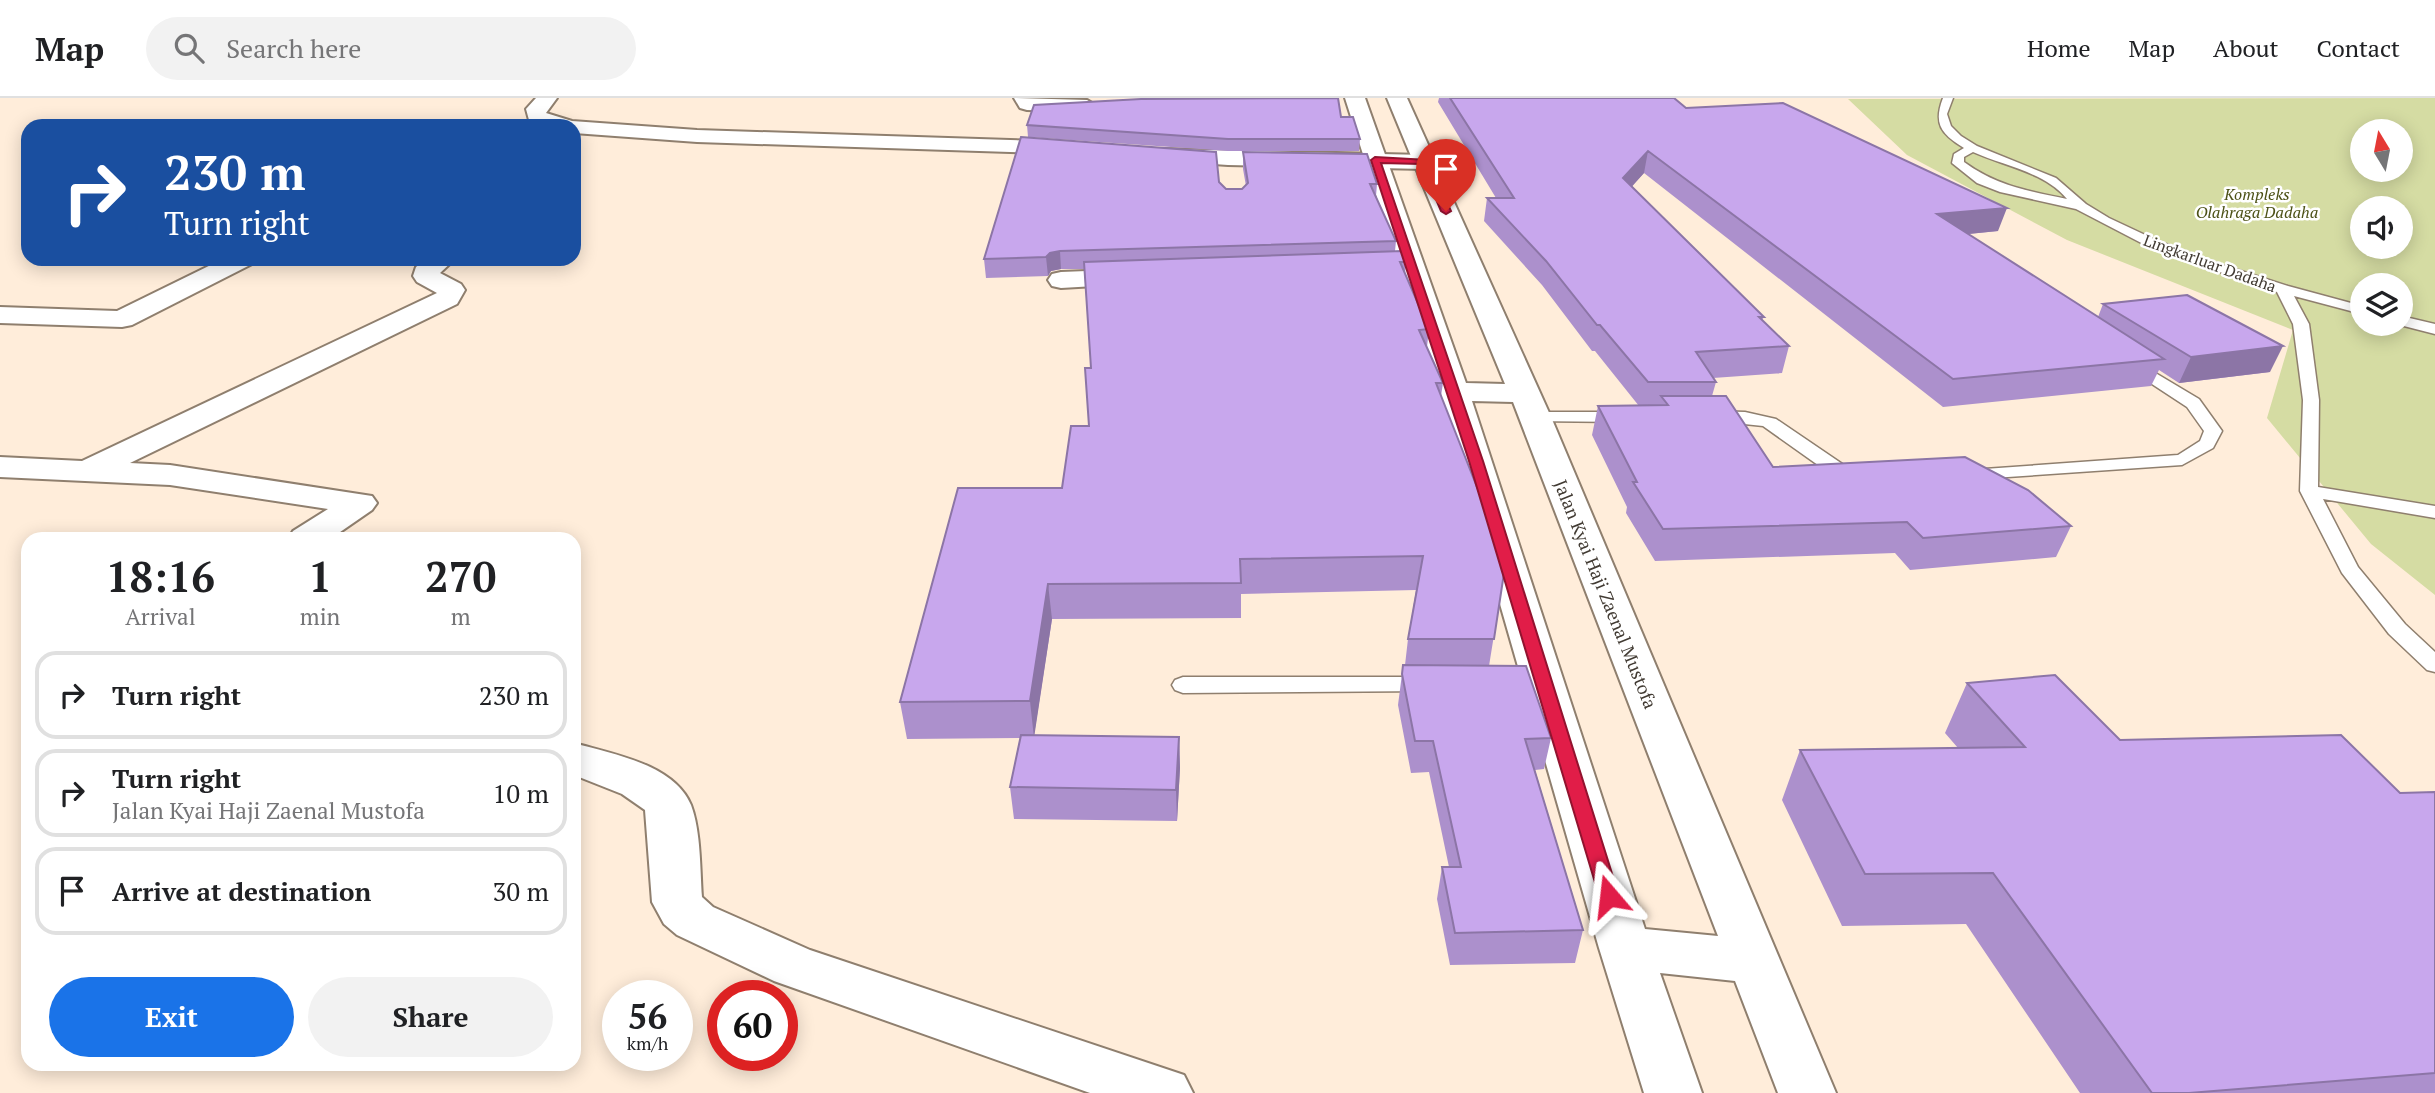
<!DOCTYPE html>
<html lang="en">
<head>
<meta charset="utf-8">
<style>
	:root { --surface:#fff; --page:#f2f2f2; --text:#202124; --muted:#757577; --line:#e0e0e0; --accent:#1a73e8 }
	body { margin:0; font-family:"PT Serif",serif; background:var(--page); color:var(--text); height:100vh; display:flex; flex-direction:column; font-size:26px; white-space:nowrap }
	* { box-sizing:border-box; margin:0 }
	p { font-size:23px; color:var(--muted) }
	.icon { flex:none; width:38px; height:38px; fill:none; stroke:currentColor; stroke-width:2; stroke-linecap:round; stroke-linejoin:round }
	.map { position:relative; flex:1; overflow:hidden }
	.sheet { position:absolute; left:21px; top:434px; width:560px; height:539px; display:flex; flex-direction:column; background:var(--surface); border-radius:21px; box-shadow:0 4px 18px #0003 }
	.sheet>* { flex:none }
	.banner { position:absolute; left:21px; top:21px; width:560px; height:147px; border-radius:21px; box-shadow:0 4px 18px #0003; background:#1a4fa0; color:#fff; overflow:hidden }
	.needle { width:46px; rotate:350deg }
	.controls { position:absolute; left:2350px; top:21px; display:grid; gap:14px }
	.controls a { display:grid; place-items:center; width:63px; height:63px; border-radius:50%; background:var(--surface); box-shadow:0 4px 18px #0003; font-size:35px }
	.speed { position:absolute; left:602px; top:882px; display:flex; gap:14px; font-size:35px; font-weight:700; text-align:center }
	.speed>* { display:grid; place-content:center; width:91px; height:91px; border-radius:50%; background:var(--surface); box-shadow:0 4px 18px #0003; line-height:1 }
	.speed small { font-size:18px; font-weight:400 }
	.speed .limit { border:10px solid #d22; background:#fff; color:#111 }
	.pin { position:absolute; display:grid; place-items:center; width:60px; height:60px; color:#fff; margin:-72px -30px; border-radius:50% 50% 50% 0; rotate:-45deg; box-shadow:0 0 7px #0007 }
	.pin .icon { rotate:45deg }
	.me { position:absolute; width:77px; margin:-38px; rotate:343deg; stroke-linejoin:round; filter:drop-shadow(0 0 5px #0008) }
	.turn { display:flex; align-items:center; gap:24px; height:147px; padding:0 28px; font-size:32px }
	.turn .icon { width:91px; height:91px; stroke-width:2.5 }
	.turn b { display:block; font-size:49px; line-height:60px }
	.eta { display:flex; justify-content:space-evenly; align-items:center; height:119px; text-align:center }
	.eta b { font-size:42px; font-weight:700; line-height:49px }
	.button { display:flex; gap:14px; margin-top:auto; padding:14px 28px }
	.button a { flex:1; height:80px; border-radius:42px; background:var(--accent); color:#fff; font-size:28px; font-weight:700; line-height:80px; text-align:center }
	.button a+a { background:var(--page); color:var(--text) }
	ul { padding:0; list-style:none }
	li { display:flex; align-items:center; gap:21px; height:88px; margin:0 14px 10px; padding:0 14px; border:4px solid var(--line); border-radius:21px }
	li div { flex:1 }
	li b { display:block; font-size:26px }
	li em { font-style:normal }
	header { display:flex; align-items:center; gap:42px; box-sizing:border-box; height:98px; padding:0 35px; background:var(--surface); border-bottom:2px solid var(--line) }
	header strong { font-size:33px }
	nav { display:flex; gap:38px; margin-inline-start:auto; font-size:24px }
	.search { width:490px; height:63px; background:var(--page); display:flex; align-items:center; gap:18px; box-sizing:border-box; padding:0 24px; border-radius:38px; color:var(--muted); font-size:26px }
	.map>svg:first-child { display:block }
	.green { fill:#d5dca3; fill-rule:evenodd }
	.lines { fill:none; stroke-linecap:round; stroke-linejoin:round }
	.service-casing { stroke:#8f7f6e; stroke-width:3 }
	.minor-casing { stroke:#8f7f6e; stroke-width:4 }
	.primary-casing { stroke:#8f7f6e; stroke-width:4 }
	.service { fill:#fff; fill-rule:evenodd }
	.minor { fill:#fff; fill-rule:evenodd }
	.primary { fill:#fff; fill-rule:evenodd }
	.wall { fill:#ac90cc }
	.shaded-wall { fill:#8c75a6 }
	.building { fill:#c8a7ed; stroke:#8c75a6; stroke-width:2 }
	.route { fill:#e11d48; stroke:#92132f; stroke-width:2 }
	.labels { text-anchor:middle; dominant-baseline:central; stroke-width:5; stroke-linejoin:round; paint-order:stroke }
	.far-park-label { font-size:16px; font-style:italic; fill:#4c5116; stroke:#fff }
	.far-street-label { font-size:16px; fill:#423b33; stroke:#fff }
	.street-label { font-size:18px; fill:#423b33; stroke:#fff }
</style>
</head>
<body>
<header>
<strong>Map</strong>
<div class="search"><svg class="icon" aria-label="search" viewBox="0 0 24 24"><circle cx="10" cy="10" r="6"/><path d="M15 15l6 6"/></svg>Search here</div>
<nav><a>Home</a><a>Map</a><a>About</a><a>Contact</a></nav>
</header>
<div class="map">
<svg width="2435" height="995" viewBox="0 0 2435 995">
	<rect width="100%" height="100%" fill="#ffedda"/>
	<path class="green" d="M 2435,0 L 2435,497 L 2371,446 L 2267,320 L 2293,232 L 2067,142 L 1907,57 L 1848,1 ZM 2362,33 L 2401,33 L 2401,72 L 2362,72 ZM 2362,110 L 2401,110 L 2401,149 L 2362,149 ZM 2362,187 L 2401,187 L 2401,226 L 2362,226 Z"/>
	<g class="lines">
		<defs>
			<path id="service" d="M 1943,0 L 1953,0 L 1947,16 L 1951,28 L 1961,38 L 1977,48 L 2056,80 L 2086,106 L 2109,120 L 2158,143 L 2210,163 L 2288,188 L 2362,208 L 2362,216 L 2294,198 L 2309,226 L 2319,302 L 2318,389 L 2435,408 L 2435,420 L 2323,401 L 2358,469 L 2405,526 L 2435,554 L 2435,574 L 2427,572 L 2389,536 L 2342,475 L 2300,393 L 2303,302 L 2293,226 L 2277,194 L 2149,149 L 2076,111 L 2000,94 L 1977,85 L 1952,65 L 1954,56 L 1964,50 C 1941,36 1933,26 1943,0 ZM 1973,54 C 2004,68 2045,74 2067,101 C 2028,93 1997,88 1964,64 L 1964,59 Z
				M 2401,218 L 2435,226 L 2435,236 L 2396,226 L 2401,226 Z
				M 2132,261 L 2199,301 L 2222,333 L 2213,350 L 2182,367 L 1963,382 L 1961,378 L 1970,372 L 2178,357 L 2200,343 L 2204,333 L 2187,309 L 2126,269 L 2124,266 Z
				M 1712,313 L 1745,314 L 1776,321 L 1860,378 L 1851,384 L 1825,372 L 1763,328 L 1706,322 L 1703,318 Z
				M 1535,314 L 1624,314 L 1633,319 L 1624,324 L 1529,323 L 1526,319 Z
				M 1183,579 L 1429,579 L 1437,581 L 1440,586 L 1437,591 L 1429,593 L 1183,595 L 1175,592 L 1172,587 L 1175,582 Z"/>
			<path id="minor" d="M 536,0 L 557,0 L 546,15 L 572,23 L 697,32 L 1072,44 L 1079,46 L 1083,50 L 1079,54 L 1072,56 L 697,44 L 574,35 L 574,28 L 546,28 L 529,22 L 526,11 Z
				M 1014,0 L 1087,2 L 1097,8 L 1087,14 L 1027,12 L 1020,10 Z
				M 1163,51 L 1425,57 L 1433,59 L 1436,64 L 1433,69 L 1425,71 L 1228,67 L 1155,62 L 1152,57 L 1155,52 Z
				M 223,161 L 256,161 L 252,166 L 132,227 L 122,229 L 0,225 L 0,209 L 117,213 Z
				M 426,161 L 455,161 L 440,175 L 461,186 L 465,192 L 457,206 L 130,365 L 170,367 L 372,398 L 377,405 L 372,412 L 330,441 L 288,441 L 293,433 L 328,411 L 170,387 L 0,379 L 0,359 L 82,363 L 437,195 L 417,184 L 413,178 L 416,169 Z
				M 1138,171 L 1147,173 L 1151,179 L 1147,185 L 1061,190 L 1052,188 L 1048,182 L 1052,176 L 1061,174 Z
				M 574,645 C 612,656 674,666 691,707 C 701,734 700,771 702,799 L 713,809 L 810,852 L 1184,977 L 1193,995 L 1090,995 L 774,883 L 677,837 L 664,826 L 652,804 L 645,712 L 622,696 L 574,677 Z"/>
			<path id="primary" d="M 1345,0 L 1365,0 L 1466,285 L 1505,286 L 1387,0 L 1407,0 L 1551,319 L 1836,995 L 1778,995 L 1735,883 L 1660,875 L 1702,995 L 1644,995 L 1599,850 L 1439,294 ZM 1472,303 L 1513,304 L 1718,838 L 1645,831 Z"/>
		</defs>
		<use href="#service" class="service-casing"/>
		<use href="#minor" class="minor-casing"/>
		<use href="#primary" class="primary-casing"/>
		<use href="#service" class="service"/>
		<use href="#minor" class="minor"/>
		<use href="#primary" class="primary"/>
	</g>
	<path class="wall" d="M 1439,0 L 1674,0 L 1686,10 L 1998,133 L 1968,136 L 2098,219 L 2103,206 L 2270,274 L 2179,285 L 2159,272 L 2151,288 L 1943,309 L 1644,75 L 1632,88 L 1764,219 L 1762,222 L 1789,248 L 1782,275 L 1713,280 L 1716,284 L 1712,298 L 1773,369 L 2071,428 L 2056,459 L 1910,472 L 1895,455 L 1655,463 L 1626,415 L 1627,409 L 1592,337 L 1598,308 L 1639,308 L 1595,253 L 1592,253 L 1542,187 L 1484,123 L 1487,100 L 1496,100 L 1438,4 Z
		M 1341,19 L 1360,41 L 1359,53 L 1228,53 L 1028,39 L 1027,27 Z
		M 1243,54 L 1377,86 L 1376,98 L 1396,143 L 1395,153 L 1406,164 L 1405,176 L 1429,231 L 1427,249 L 1443,285 L 1441,298 L 1504,475 L 1489,568 L 1551,640 L 1544,671 L 1535,672 L 1583,832 L 1575,865 L 1450,867 L 1437,801 L 1442,769 L 1449,769 L 1429,674 L 1411,675 L 1398,607 L 1402,576 L 1405,567 L 1408,541 L 1416,492 L 1241,496 L 1241,520 L 1052,521 L 1034,637 L 1179,639 L 1180,670 L 1177,723 L 1014,721 L 1010,689 L 1020,640 L 907,641 L 900,604 L 1062,390 L 1089,328 L 1091,270 L 1084,171 L 1061,171 L 1051,173 L 1048,178 L 986,180 L 984,161 L 1226,91 L 1242,91 L 1246,88 L 1243,71 Z
		M 1967,585 L 2120,642 L 2400,695 L 2435,694 L 2435,995 L 2080,995 L 1966,826 L 1842,828 L 1782,702 L 1800,652 L 1958,650 L 1945,635 Z"/>
	<path class="shaded-wall" d="M 1648,53 L 1644,75 L 1619,103 L 1623,80 Z
		M 2007,110 L 1998,133 L 1929,140 L 1937,116 Z
		M 1060,153 L 1061,171 L 1051,173 L 1048,178 L 1046,159 L 1050,155 Z
		M 2283,248 L 2270,274 L 2179,285 L 2191,259 Z
		M 1048,486 L 1052,521 L 1034,640 L 1030,603 Z
		M 1179,639 L 1180,670 L 1177,723 L 1176,692 Z"/>
	<path class="building" d="M 1338,0 L 1341,19 L 1353,19 L 1360,41 L 1228,41 L 1027,27 L 1034,7 L 1141,1 Z
		M 1450,0 L 1674,0 L 1686,10 L 1783,5 L 2007,110 L 1937,116 L 2164,261 L 1953,281 L 1648,53 L 1623,80 L 1764,219 L 1759,219 L 1789,248 L 1696,254 L 1716,284 L 1648,284 L 1600,227 L 1597,227 L 1546,163 L 1487,100 L 1514,100 Z
		M 1021,39 L 1216,54 L 1219,84 L 1226,91 L 1242,91 L 1248,85 L 1243,54 L 1367,56 L 1377,86 L 1370,86 L 1396,143 L 1060,153 L 1050,155 L 1046,159 L 984,161 Z
		M 1402,153 L 1406,164 L 1400,164 L 1429,231 L 1419,232 L 1443,285 L 1436,285 L 1484,407 L 1504,475 L 1494,541 L 1408,541 L 1423,458 L 1240,461 L 1241,485 L 1048,486 L 1030,603 L 900,604 L 958,390 L 1062,390 L 1071,328 L 1089,328 L 1085,270 L 1091,270 L 1084,164 Z
		M 2187,197 L 2283,248 L 2191,259 L 2103,206 Z
		M 1661,298 L 1726,298 L 1773,369 L 1965,359 L 2028,392 L 2071,428 L 1923,440 L 1907,424 L 1663,431 L 1633,384 L 1637,384 L 1598,308 L 1668,307 Z
		M 1403,567 L 1526,568 L 1551,640 L 1525,641 L 1583,832 L 1455,835 L 1442,769 L 1461,769 L 1433,643 L 1415,643 L 1402,576 Z
		M 2055,577 L 2120,642 L 2341,637 L 2400,695 L 2435,694 L 2435,975 L 2189,995 L 2152,995 L 1993,775 L 1865,776 L 1800,652 L 2025,649 L 1967,585 Z
		M 1021,637 L 1179,639 L 1176,692 L 1010,689 Z"/>
	<path class="route" d="M 1375,59 L 1428,62 L 1451,113 L 1446,116 L 1441,113 L 1421,66 L 1381,65 L 1483,363 L 1619,798 L 1616,804 L 1609,806 L 1602,804 L 1599,798 L 1469,363 L 1371,62 Z"/>
	<g class="labels">
		<g class="far-park-label">
			<text x="2257" y="96">Kompleks<tspan x="2257" dy="18">Olahraga Dadaha</tspan></text>
		</g>
		<g class="far-street-label">
			<text transform="translate(2210 165) rotate(20)">Lingkarluar Dadaha</text>
		</g>
		<g class="street-label">
			<text transform="translate(1606 496) rotate(68)">Jalan Kyai Haji Zaenal Mustofa</text>
		</g>
	</g>
</svg>
<div class="controls">
<a><svg class="needle" viewBox="-14 -14 28 28"><path d="M0-13l5 13h-10z" fill="#e53935"/><path d="M0 13l5-13h-10z" fill="#757577"/></svg></a>
<a><svg class="icon" aria-label="sound" viewBox="0 0 24 24"><path d="M4 9h4l5-4v14l-5-4H4zM17 9q2 3 0 6"/></svg></a>
<a><svg class="icon" aria-label="layers" viewBox="0 0 24 24"><path d="M12 4l9 5-9 5-9-5zM3 14l9 5 9-5"/></svg></a>
</div>
<div class="speed"><div>56<small>km/h</small></div><div class="limit">60</div></div>
<div class="pin" style="left:1446px;top:113px;background:#d93025"><svg class="icon" aria-label="arrive" viewBox="0 0 24 24"><path d="M6 21V4h12l-3 4 3 4H6"/></svg></div>
<svg class="me" style="left:1609px;top:798px" viewBox="-20 -20 40 40"><path d="M0-17L14 15 0 8-14 15z" fill="#e11d48" stroke="#fff" stroke-width="4"/></svg>
<div class="banner">
<div class="turn"><svg class="icon" aria-label="right" viewBox="0 0 24 24"><path d="M7 20v-9h11M14 6l5 5-5 5"/></svg><div><b>230 m</b>Turn right</div></div>
</div>
<section class="sheet">
<div class="eta">
<div><b>18:16</b><p>Arrival</p></div>
<div><b>1</b><p>min</p></div>
<div><b>270</b><p>m</p></div>
</div>
<ul>
<li><svg class="icon" aria-label="right" viewBox="0 0 24 24"><path d="M7 20v-9h11M14 6l5 5-5 5"/></svg><div><b>Turn right</b></div><em>230 m</em></li>
<li><svg class="icon" aria-label="right" viewBox="0 0 24 24"><path d="M7 20v-9h11M14 6l5 5-5 5"/></svg><div><b>Turn right</b><p>Jalan Kyai Haji Zaenal Mustofa</p></div><em>10 m</em></li>
<li><svg class="icon" aria-label="arrive" viewBox="0 0 24 24"><path d="M6 21V4h12l-3 4 3 4H6"/></svg><div><b>Arrive at destination</b></div><em>30 m</em></li>
</ul>
<div class="button"><a>Exit</a><a>Share</a></div>
</section>
</div>
</body>
</html>
